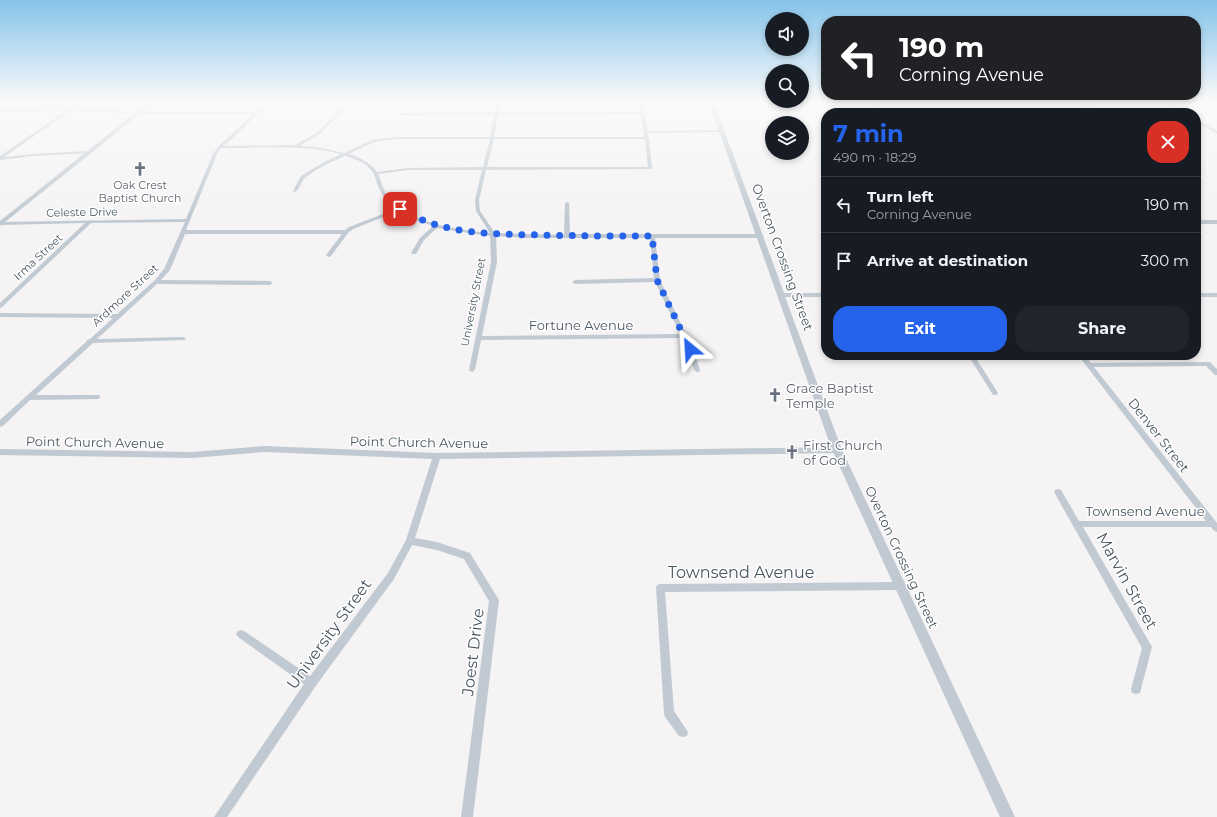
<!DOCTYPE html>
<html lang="en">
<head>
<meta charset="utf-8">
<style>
	:root { --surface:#171b24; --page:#20242c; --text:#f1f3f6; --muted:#9ea1a6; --line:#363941; --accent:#2563eb }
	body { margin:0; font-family:Montserrat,sans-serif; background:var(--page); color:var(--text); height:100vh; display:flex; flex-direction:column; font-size:15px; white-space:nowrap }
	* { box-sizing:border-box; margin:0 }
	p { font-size:13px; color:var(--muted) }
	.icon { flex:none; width:22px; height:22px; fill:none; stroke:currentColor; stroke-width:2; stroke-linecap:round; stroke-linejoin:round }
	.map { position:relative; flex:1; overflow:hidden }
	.side { position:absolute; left:821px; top:108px; width:380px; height:252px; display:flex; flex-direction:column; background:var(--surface); border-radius:16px; box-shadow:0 2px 6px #0003 }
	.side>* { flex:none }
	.hud { position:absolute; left:821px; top:16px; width:380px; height:84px; border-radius:16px; box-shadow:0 2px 6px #0003; background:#202124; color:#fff; overflow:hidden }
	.buttons { position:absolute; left:765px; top:12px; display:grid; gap:8px }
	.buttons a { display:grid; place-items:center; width:44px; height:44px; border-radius:50%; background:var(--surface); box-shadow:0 2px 6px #0003; font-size:20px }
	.pin { position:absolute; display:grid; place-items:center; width:34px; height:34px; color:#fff; margin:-17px; border-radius:8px; box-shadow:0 2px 6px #0006 }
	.me { position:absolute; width:44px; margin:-22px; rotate:333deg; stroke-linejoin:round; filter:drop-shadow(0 0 3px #0008) }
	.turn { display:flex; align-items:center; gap:14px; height:84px; padding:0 12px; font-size:18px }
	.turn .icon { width:52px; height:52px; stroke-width:2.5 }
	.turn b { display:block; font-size:28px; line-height:34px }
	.round { display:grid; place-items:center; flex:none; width:42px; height:42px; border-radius:16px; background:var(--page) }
	.headline { display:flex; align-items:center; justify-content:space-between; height:68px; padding:0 12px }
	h1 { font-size:24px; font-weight:700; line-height:30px; color:var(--accent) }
	.button { display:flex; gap:8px; margin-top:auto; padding:8px 12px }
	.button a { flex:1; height:46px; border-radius:16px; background:var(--accent); color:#fff; font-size:16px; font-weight:700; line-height:46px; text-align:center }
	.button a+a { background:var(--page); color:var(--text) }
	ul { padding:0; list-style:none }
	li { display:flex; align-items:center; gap:12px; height:56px; padding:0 12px; border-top:1px solid var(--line) }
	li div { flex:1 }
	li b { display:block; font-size:15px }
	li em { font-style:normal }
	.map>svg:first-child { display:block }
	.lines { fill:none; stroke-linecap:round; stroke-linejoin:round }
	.minor { fill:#c1cad2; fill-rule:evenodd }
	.tertiary { fill:#c1cad2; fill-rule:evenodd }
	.route { stroke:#2563eb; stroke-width:7; stroke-dasharray:0 12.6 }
	.labels { text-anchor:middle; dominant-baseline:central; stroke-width:3; stroke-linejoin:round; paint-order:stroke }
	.far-worship-label { font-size:11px; fill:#5b616d; stroke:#fff }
	.far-street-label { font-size:11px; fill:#4a5661; stroke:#fff }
	.street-label { font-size:13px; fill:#4a5661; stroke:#fff }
	.worship-label { font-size:13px; fill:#5b616d; stroke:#fff; text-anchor:start }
	.near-street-label { font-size:16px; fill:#4a5661; stroke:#fff }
</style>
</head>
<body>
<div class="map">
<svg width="1217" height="817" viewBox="0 0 1217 817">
	<rect width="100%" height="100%" fill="#f5f3f3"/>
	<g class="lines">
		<path class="minor" d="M 86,100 L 92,100 L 76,108 L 138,112 L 256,112 L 268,100 L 273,100 L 224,146 L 295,145 L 319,131 L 349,100 L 354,100 L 321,133 L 300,146 L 317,147 L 344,153 L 372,140 L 396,137 L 490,137 L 494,115 L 400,115 L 399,114 L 401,113 L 494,112 L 496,100 L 500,100 L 498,112 L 640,112 L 638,100 L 642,100 L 648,131 L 721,130 L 723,131 L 721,132 L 648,133 L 652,168 L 650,169 L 486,170 L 479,200 L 480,211 L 495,233 L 564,235 L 565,203 L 567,202 L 569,203 L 570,234 L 761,234 L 764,236 L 761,238 L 655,238 L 660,280 L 693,349 L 700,370 L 699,372 L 697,372 L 694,370 L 687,349 L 682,338 L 481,340 L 475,370 L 472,372 L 469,370 L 491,262 L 490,236 L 455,231 L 437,228 L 424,240 L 416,254 L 412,254 L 411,253 L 420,238 L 433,226 L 414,219 L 399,211 L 353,229 L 348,233 L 331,256 L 329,257 L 326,255 L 342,234 L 185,234 L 170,270 L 161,280 L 270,281 L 273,283 L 270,285 L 157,284 L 97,339 L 183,337 L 186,339 L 185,340 L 93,343 L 36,395 L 99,395 L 100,397 L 99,399 L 30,400 L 3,426 L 0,427 L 0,420 L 86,342 L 87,340 L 90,339 L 113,318 L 0,317 L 0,313 L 117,314 L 154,281 L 164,269 L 185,222 L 91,223 L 2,307 L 0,308 L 0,303 L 85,223 L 1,225 L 0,222 L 186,219 L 213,154 L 219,146 L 253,114 L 138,114 L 72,110 L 4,157 L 33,154 L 88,151 L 90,152 L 90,153 L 33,156 L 0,160 L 0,156 L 67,110 L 0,111 L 0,109 L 70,108 ZM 641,114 L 644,137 L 494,137 L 498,115 ZM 396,139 L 490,139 L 483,167 L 408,168 L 377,172 C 370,162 359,157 349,154 L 374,142 ZM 494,139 L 645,139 L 648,167 L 487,167 ZM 221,148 C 258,148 305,144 341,154 L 326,161 L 301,176 L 293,191 L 295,192 C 300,189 301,181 306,177 C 316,169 333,161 345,156 C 353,158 365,162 370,169 C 375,174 376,180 378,186 C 382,196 388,203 396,209 L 349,227 L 345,230 L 186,230 L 217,154 ZM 408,170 L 482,170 L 475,200 L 476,211 L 490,233 C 457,230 406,223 386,194 C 383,188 381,181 378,174 ZM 496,236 L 527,238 L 650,238 L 654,278 L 575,280 L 572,282 L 575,284 L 655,282 L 680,334 L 482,336 L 497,262 Z
			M 867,100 L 871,100 L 879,111 L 1092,111 L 1078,100 L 1083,100 L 1097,111 L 1175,109 L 1162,100 L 1167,100 L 1186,113 L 1181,113 L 1179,111 L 1102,113 L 877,113 Z
			M 797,101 L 801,101 L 803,104 L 800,105 Z
			M 1196,119 L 1217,131 L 1217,134 L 1196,122 Z
			M 1196,220 L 1217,220 L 1217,224 L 1196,224 Z
			M 968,355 L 974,355 L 998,393 L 997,395 L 993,395 Z
			M 1078,355 L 1084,355 L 1091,363 L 1208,362 L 1210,362 L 1217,369 L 1217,375 L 1215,375 L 1206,366 L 1094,367 L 1217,523 L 1217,532 L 1214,531 L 1211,527 L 1083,527 L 1152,647 L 1141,689 L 1140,693 L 1136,694 L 1132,693 L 1131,689 L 1142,648 L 1054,492 L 1055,490 L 1058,489 L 1061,490 L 1079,521 L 1206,521 Z
			M 264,446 L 437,453 L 837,447 L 840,448 L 841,450 L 840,452 L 837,453 L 440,459 L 415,538 L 437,542 L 470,553 L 499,600 L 473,817 L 461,817 L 489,601 L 464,559 L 437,550 L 412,545 L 394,579 L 315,687 L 227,817 L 214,817 L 304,684 L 238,637 L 236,634 L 238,631 L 241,630 L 244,631 L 310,676 L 388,573 L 406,540 L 432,459 L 264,452 L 192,458 L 0,455 L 0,449 L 192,452 Z
			M 900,582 L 903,583 L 904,586 L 903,589 L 900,590 L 665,592 L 674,711 L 688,732 L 687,736 L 683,737 L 679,736 L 665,717 L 664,713 L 656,588 L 657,585 L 660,584 Z"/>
		<path class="tertiary" d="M 159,100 L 166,100 L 140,114 L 0,226 L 0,221 L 136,112 Z
			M 708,100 L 713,100 L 784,293 L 826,293 L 826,297 L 785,297 L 842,450 L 1015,817 L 1000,817 L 832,450 Z
			M 1196,293 L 1217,293 L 1217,297 L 1196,297 Z"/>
	</g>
	<linearGradient id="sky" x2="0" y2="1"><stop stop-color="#85c3ea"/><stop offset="0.47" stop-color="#fafafa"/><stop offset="1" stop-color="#fafafa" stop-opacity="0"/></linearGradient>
	<rect width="1217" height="215" fill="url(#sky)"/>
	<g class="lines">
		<path class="route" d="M 400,209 C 443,235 493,234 542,235 C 579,236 616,236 652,236 L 657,280 L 690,349"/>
	</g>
	<defs>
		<symbol id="church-bare" viewBox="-9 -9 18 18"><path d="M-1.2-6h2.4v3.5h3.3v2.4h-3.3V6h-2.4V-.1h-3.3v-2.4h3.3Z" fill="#6b7280" stroke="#fff" stroke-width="2.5" paint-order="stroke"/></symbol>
	</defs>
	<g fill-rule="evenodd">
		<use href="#church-bare" x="130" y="159" width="20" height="20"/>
		<use href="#church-bare" x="765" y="385" width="20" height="20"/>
		<use href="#church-bare" x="782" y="442" width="20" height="20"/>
	</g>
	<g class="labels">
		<g class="far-worship-label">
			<text x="140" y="185">Oak Crest<tspan x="140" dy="13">Baptist Church</tspan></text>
		</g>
		<g class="far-street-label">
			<text transform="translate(82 212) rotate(-1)">Celeste Drive</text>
			<text transform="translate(38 257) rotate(-43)">Irma Street</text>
			<text transform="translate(125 295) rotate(-43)">Ardmore Street</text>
			<text transform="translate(473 302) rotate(-79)">University Street</text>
		</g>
		<g class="street-label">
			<text transform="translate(783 257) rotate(70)">Overton Crossing Street</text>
			<text x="581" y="325">Fortune Avenue</text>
			<text transform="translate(1159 435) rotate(52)">Denver Street</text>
			<text transform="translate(95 442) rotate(1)">Point Church Avenue</text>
			<text transform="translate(419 442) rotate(1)">Point Church Avenue</text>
			<text x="1145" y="511">Townsend Avenue</text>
			<text transform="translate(902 557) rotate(65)">Overton Crossing Street</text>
		</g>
		<g class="worship-label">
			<text x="786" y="388">Grace Baptist<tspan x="786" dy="15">Temple</tspan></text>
			<text x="803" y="445">First Church<tspan x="803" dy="15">of God</tspan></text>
		</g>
		<g class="near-street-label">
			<text x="741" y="572">Townsend Avenue</text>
			<text transform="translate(1127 581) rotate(61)">Marvin Street</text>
			<text transform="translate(329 634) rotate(-54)">University Street</text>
			<text transform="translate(473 652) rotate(-83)">Joest Drive</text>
		</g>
	</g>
</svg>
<div class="buttons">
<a><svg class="icon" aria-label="sound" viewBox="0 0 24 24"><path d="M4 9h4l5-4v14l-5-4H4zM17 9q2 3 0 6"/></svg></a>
<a><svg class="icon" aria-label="search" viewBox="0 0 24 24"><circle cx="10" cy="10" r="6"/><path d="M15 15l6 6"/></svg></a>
<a><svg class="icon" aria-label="layers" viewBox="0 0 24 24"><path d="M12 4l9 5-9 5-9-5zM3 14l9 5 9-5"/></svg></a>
</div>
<div class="pin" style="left:400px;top:209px;background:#d93025"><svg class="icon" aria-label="arrive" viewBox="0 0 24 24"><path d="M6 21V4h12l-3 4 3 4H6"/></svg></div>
<svg class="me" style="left:690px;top:349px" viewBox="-20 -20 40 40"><path d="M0-17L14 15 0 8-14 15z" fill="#2563eb" stroke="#fff" stroke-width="4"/></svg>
<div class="hud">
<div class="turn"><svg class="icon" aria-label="left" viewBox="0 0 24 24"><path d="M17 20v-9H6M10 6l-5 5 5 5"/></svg><div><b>190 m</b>Corning Avenue</div></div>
</div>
<section class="side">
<div class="headline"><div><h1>7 min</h1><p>490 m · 18:29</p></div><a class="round" style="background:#d93025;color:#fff"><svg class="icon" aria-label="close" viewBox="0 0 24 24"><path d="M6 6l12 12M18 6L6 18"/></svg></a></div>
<ul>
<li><svg class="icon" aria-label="left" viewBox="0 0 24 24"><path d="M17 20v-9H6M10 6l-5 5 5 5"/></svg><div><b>Turn left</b><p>Corning Avenue</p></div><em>190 m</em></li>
<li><svg class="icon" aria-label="arrive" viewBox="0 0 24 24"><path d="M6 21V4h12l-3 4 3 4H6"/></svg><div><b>Arrive at destination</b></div><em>300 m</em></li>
</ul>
<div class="button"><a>Exit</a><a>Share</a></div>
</section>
</div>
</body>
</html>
